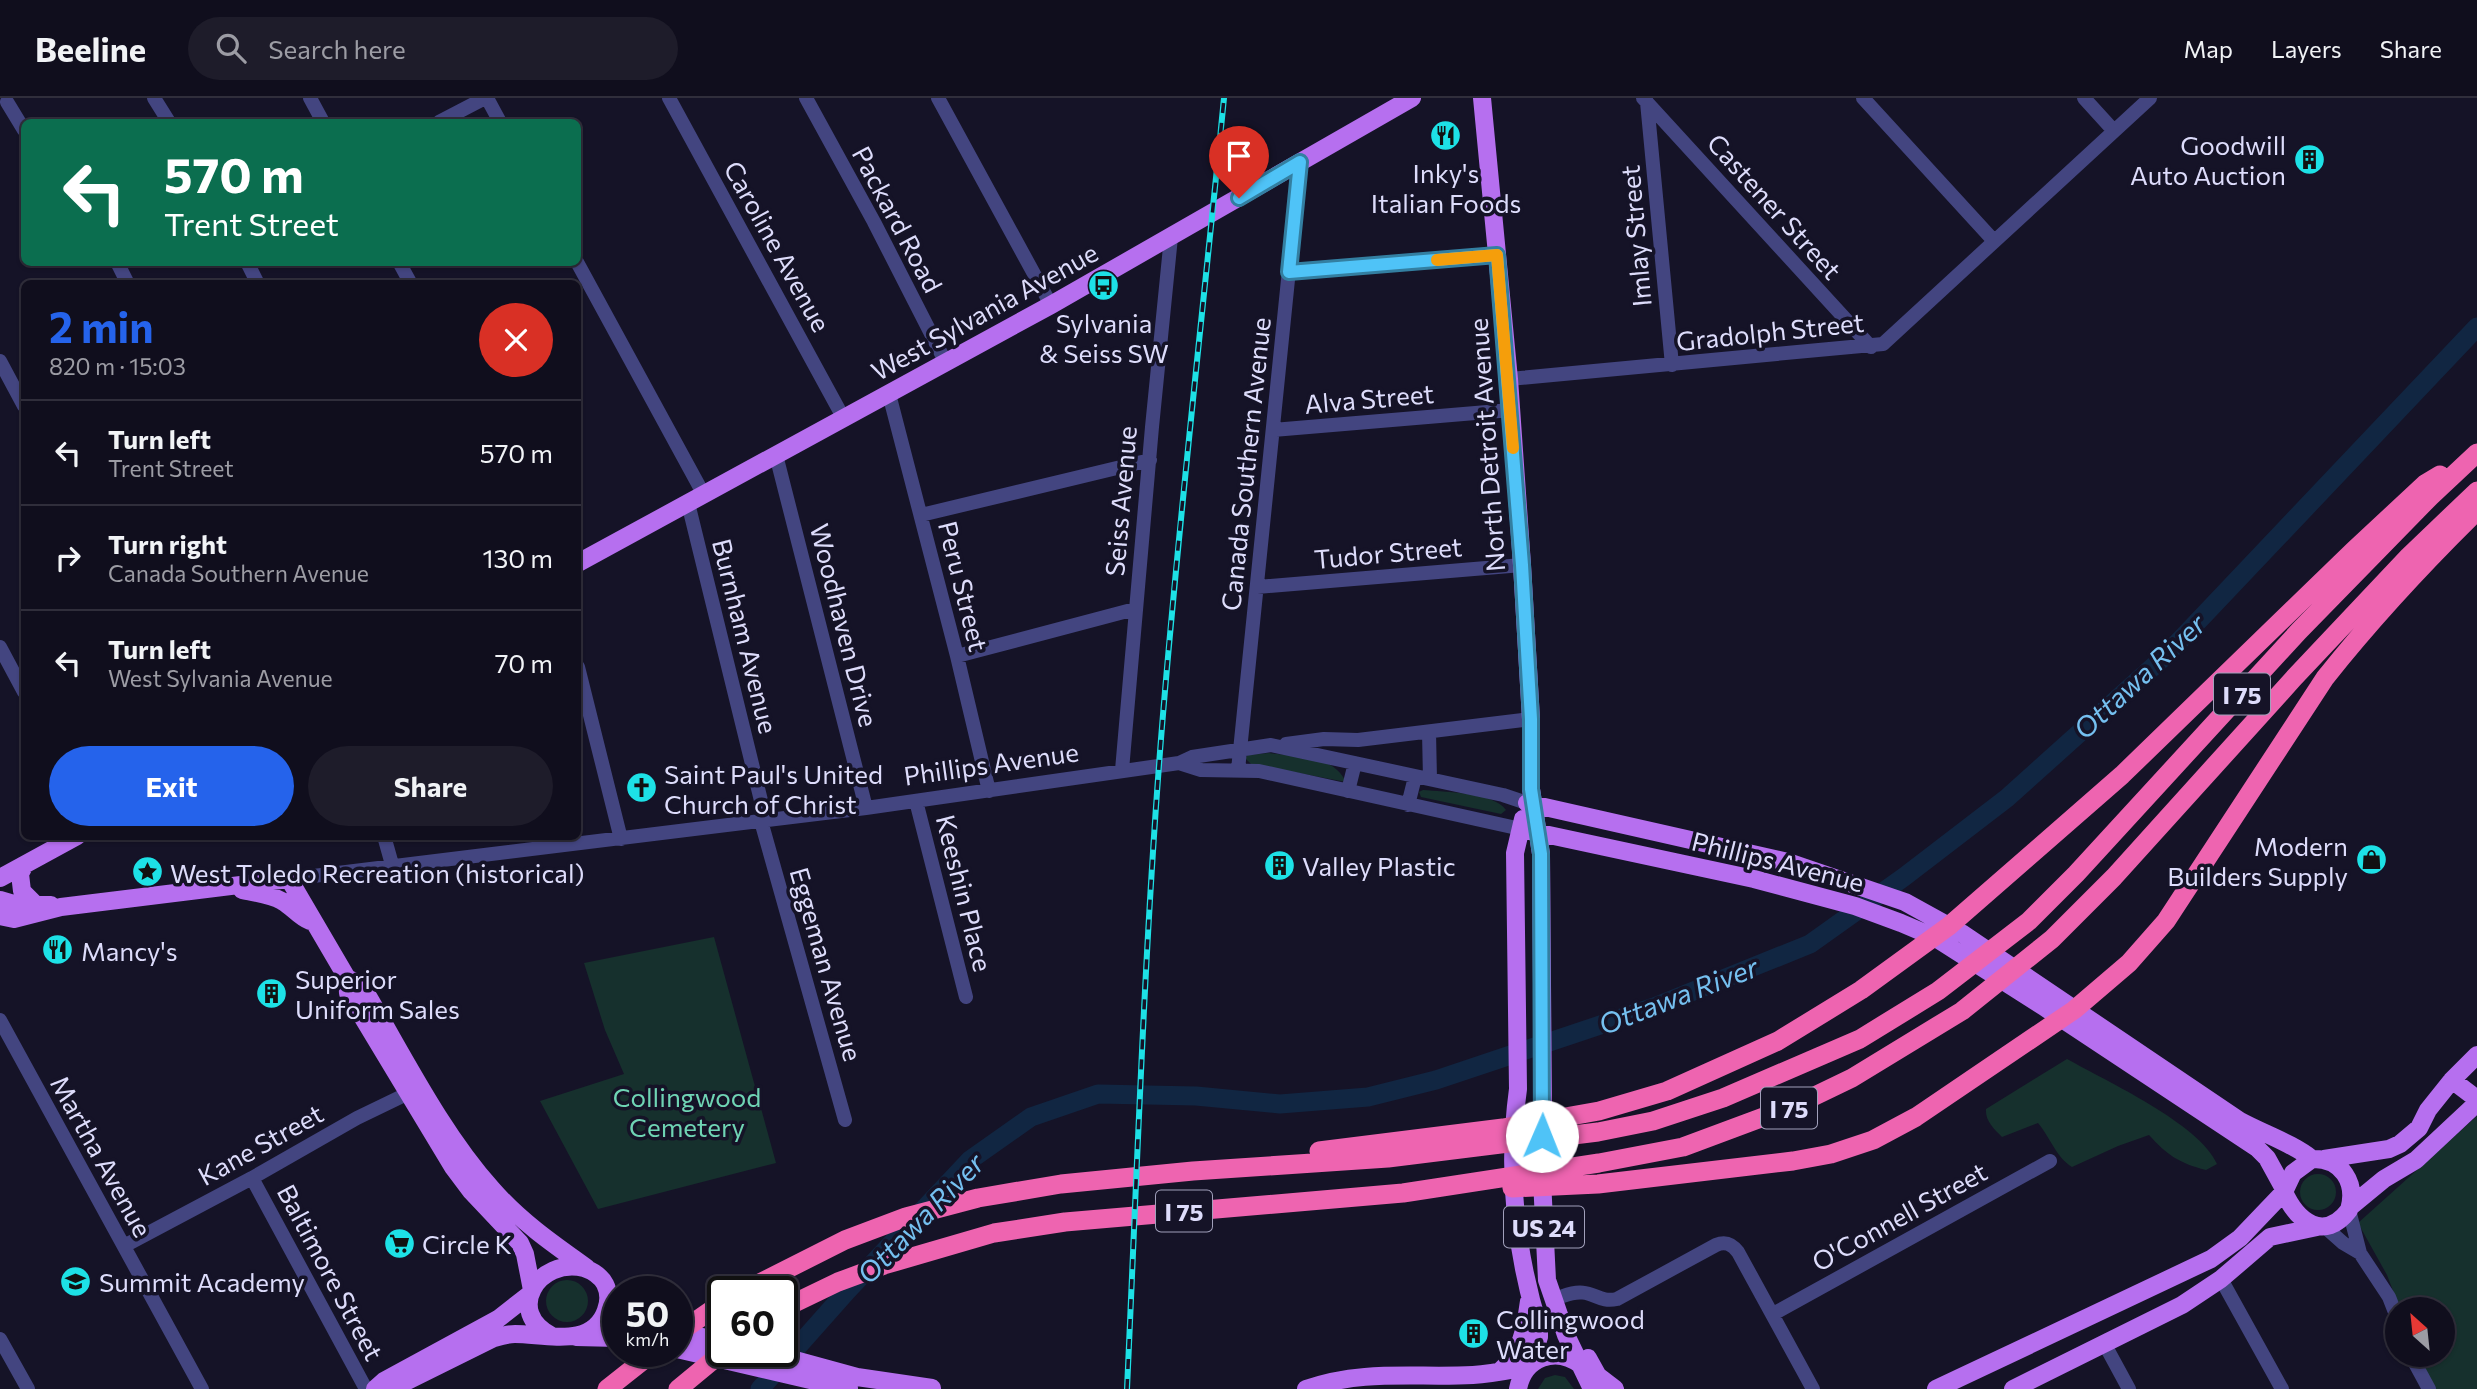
<!DOCTYPE html>
<html lang="en">
<head>
<meta charset="utf-8">
<style>
	:root { --surface:#100e1d; --page:#1e1c2a; --text:#f1f3f6; --muted:#9c9ca4; --line:#302e3b; --accent:#2563eb }
	body { margin:0; font-family:Commissioner,sans-serif; background:var(--page); color:var(--text); height:100vh; display:flex; flex-direction:column; font-size:26px; white-space:nowrap }
	* { box-sizing:border-box; margin:0 }
	p { font-size:23px; color:var(--muted) }
	.icon { flex:none; width:38px; height:38px; fill:none; stroke:currentColor; stroke-width:2; stroke-linecap:round; stroke-linejoin:round }
	.map { position:relative; flex:1; overflow:hidden }
	.drawer { position:absolute; left:21px; top:182px; width:560px; height:560px; display:flex; flex-direction:column; background:var(--surface); border-radius:10px; box-shadow:0 2px 5px #0004,0 0 0 2px var(--line) }
	.drawer>* { flex:none }
	.banner { position:absolute; left:21px; top:21px; width:560px; height:147px; border-radius:10px; box-shadow:0 2px 5px #0004,0 0 0 2px var(--line); background:#0b6e4f; color:#fff; overflow:hidden }
	.needle { width:46px; rotate:333deg }
	.controls { position:absolute; left:2385px; top:1199px; display:grid; gap:14px }
	.controls a { display:grid; place-items:center; width:70px; height:70px; border-radius:50%; background:var(--surface); box-shadow:0 2px 5px #0004,0 0 0 2px var(--line); font-size:35px }
	.speed { position:absolute; left:602px; top:1178px; display:flex; gap:14px; font-size:35px; font-weight:700; text-align:center }
	.speed>* { display:grid; place-content:center; width:91px; height:91px; border-radius:50%; background:var(--surface); box-shadow:0 2px 5px #0004,0 0 0 2px var(--line); line-height:1 }
	.speed small { font-size:18px; font-weight:400 }
	.speed .limit { border:4px solid #111; border-radius:10px; background:#fff; color:#111 }
	.pin { position:absolute; display:grid; place-items:center; width:60px; height:60px; color:#fff; margin:-72px -30px; border-radius:50% 50% 50% 0; rotate:-45deg; box-shadow:0 0 7px #0007 }
	.pin .icon { rotate:45deg }
	.me { position:absolute; width:77px; margin:-38px; rotate:1deg; stroke-linejoin:round; filter:drop-shadow(0 0 5px #0008) }
	.turn { display:flex; align-items:center; gap:24px; height:147px; padding:0 28px; font-size:32px }
	.turn .icon { width:91px; height:91px; stroke-width:2.5 }
	.turn b { display:block; font-size:49px; line-height:60px }
	.round { display:grid; place-items:center; flex:none; width:74px; height:74px; border-radius:37px; background:var(--page) }
	.overview { display:flex; align-items:center; justify-content:space-between; height:119px; padding:0 28px }
	h1 { font-size:42px; font-weight:700; line-height:52px; color:var(--accent) }
	.button { display:flex; gap:14px; margin-top:auto; padding:14px 28px }
	.button a { flex:1; height:80px; border-radius:42px; background:var(--accent); color:#fff; font-size:28px; font-weight:700; line-height:80px; text-align:center }
	.button a+a { background:var(--page); color:var(--text) }
	ul { padding:0; list-style:none }
	li { display:flex; align-items:center; gap:21px; height:105px; padding:0 28px; border-top:2px solid var(--line) }
	li div { flex:1 }
	li b { display:block; font-size:26px }
	li em { font-style:normal }
	header { display:flex; align-items:center; gap:42px; box-sizing:border-box; height:98px; padding:0 35px; background:var(--surface); border-bottom:2px solid var(--line) }
	header strong { font-size:33px }
	nav { display:flex; gap:38px; margin-inline-start:auto; font-size:24px }
	.search { width:490px; height:63px; background:var(--page); display:flex; align-items:center; gap:18px; box-sizing:border-box; padding:0 24px; border-radius:38px; color:var(--muted); font-size:26px }
	.map>svg:first-child { display:block }
	.green { fill:#16302d }
	.lines { fill:none; stroke-linecap:round; stroke-linejoin:round }
	.river { stroke:#112642; stroke-width:19 }
	.minor { stroke:#434580; stroke-width:14 }
	.major { stroke:#b66fef; stroke-width:18 }
	.highway { stroke:#ee64b0; stroke-width:19 }
	.rail-casing { stroke:#1de1e6; stroke-width:6 }
	.rail { stroke:#151327; stroke-width:3.5; stroke-dasharray:10; stroke-linecap:butt }
	.route-casing { stroke:#337fa1; stroke-width:18 }
	.route { stroke:#4fc3f7; stroke-width:12 }
	.slow { stroke:#f59e0b; stroke-width:12 }
	.labels { text-anchor:middle; dominant-baseline:central; stroke-width:7; stroke-linejoin:round; paint-order:stroke }
	.shield { fill:#151327; stroke:#a1a0bb; stroke-width:2 }
	.shield-label { font-size:24px; font-weight:bold; fill:#dddcfb }
	.poi-label { font-size:26px; fill:#dddcfb; stroke:#151327; text-anchor:start }
	.street-label { font-size:26px; fill:#dddcfb; stroke:#151327 }
	.park-label { font-size:26px; fill:#6fd4b4; stroke:#151327 }
	.water-label { font-size:28px; font-style:italic; fill:#75c0f0; stroke:#151327 }
</style>
</head>
<body>
<header>
<strong>Beeline</strong>
<div class="search"><svg class="icon" aria-label="search" viewBox="0 0 24 24"><circle cx="10" cy="10" r="6"/><path d="M15 15l6 6"/></svg>Search here</div>
<nav><a>Map</a><a>Layers</a><a>Share</a></nav>
</header>
<div class="map">
<svg width="2477" height="1291" viewBox="0 0 2477 1291">
	<rect width="100%" height="100%" fill="#151327"/>
	<path class="green" d="M 1269,655 C 1296,659 1333,656 1346,684 L 1251,666 L 1245,660 L 1248,657 Z
		M 1423,692 C 1444,694 1494,694 1506,712 L 1501,716 L 1421,699 L 1419,694 Z
		M 714,839 L 776,1065 L 598,1111 L 540,1003 L 624,976 L 605,932 L 584,865 Z
		M 2067,961 C 2106,983 2200,1026 2217,1066 L 2206,1072 C 2179,1065 2167,1057 2149,1037 L 2118,1048 L 2072,1069 C 2056,1059 2050,1039 2038,1025 L 2002,1039 C 1994,1031 1985,1023 1986,1011 Z
		M 2477,1018 L 2477,1291 L 2435,1291 L 2417,1257 L 2443,1256 L 2443,1211 L 2400,1211 L 2387,1177 L 2358,1125 Z
		M2300 1094a18 18 0 1 1 36 0a18 18 0 1 1-36 0Z
		M546 1203a21 21 0 1 1 42 0a21 21 0 1 1-42 0Z
		M 1555,1277 L 1565,1279 L 1574,1291 L 1538,1291 L 1545,1280 Z"/>
	<g class="lines">
		<path class="river" d="M 760,1291 L 847,1193 L 970,1062 L 1031,1019 L 1098,996 L 1196,998 L 1280,1006 L 1368,999 L 1436,982 L 1654,909 L 1810,846 L 1904,779 L 2007,700 L 2165,558 L 2477,229"/>
		<path class="minor" d="M 154,0 L 169,24
			M 310,0 L 323,24
			M 487,0 L 500,24
			M 669,0 L 844,321
			M 806,0 L 874,124 L 946,265
			M 938,0 L 1051,207
			M 1643,0 L 1871,249
			M 1863,0 L 1994,143
			M 2084,0 L 2114,33
			M 7,4 L 24,32
			M 1647,4 L 1672,267
			M 439,24 L 485,0
			M 117,164 L 128,186
			M 247,164 L 258,186
			M 399,164 L 411,186
			M 577,164 L 704,397
			M 1289,174 L 1497,157
			M 0,263 L 24,308
			M 1509,281 L 1883,246 L 2150,0
			M 889,296 L 957,558 L 989,693
			M 1273,332 L 1511,312
			M 776,357 L 866,710
			M 688,405 L 766,723
			M 921,417 L 1150,362
			M 1257,489 L 1522,467
			M 0,549 L 24,594
			M 957,558 L 1135,511
			M 578,569 L 621,741
			M 1429,634 L 1430,681
			M 1286,646 L 1324,641 L 1358,642 L 1531,621
			M 1179,665 L 1201,672 L 1259,673 L 1521,731
			M 1122,672 L 1152,329 L 1171,139
			M 1238,672 L 1300,64
			M 1348,693 L 1355,665
			M 916,703 L 966,899
			M 1408,707 L 1415,679
			M 761,723 L 845,1022
			M 384,738 L 393,770
			M 289,781 L 866,710 L 1179,665 L 1192,659 L 1271,647 L 1503,697 L 1527,705
			M 0,922 L 202,1291
			M 252,1080 L 366,1291
			M 2349,1112 L 2360,1155
			M 2325,1129 L 2343,1145 L 2360,1155 L 2389,1199 L 2398,1222
			M 124,1148 L 252,1080 L 357,1020 L 417,991
			M 2221,1181 L 2282,1291
			M 1563,1198 C 1593,1187 1595,1206 1617,1201 L 1716,1147 C 1725,1143 1732,1146 1738,1154 L 1813,1291
			M 1773,1216 L 2050,1063
			M 0,1241 L 28,1291
			M 2104,1245 L 2129,1291
			M 2410,1256 L 2429,1291"/>
		<path class="major" d="M 1482,0 L 1509,281 L 1522,467 L 1531,621 L 1531,691 L 1541,756 L 1543,1013 L 1541,1062 L 1547,1182 L 1566,1237 L 1592,1291
			M 578,465 L 1051,207 L 1412,0
			M 1527,705 L 1788,764 L 1905,804 L 1963,836 L 2240,1023 C 2264,1036 2292,1045 2312,1061
			M 1523,721 L 1515,755 L 1518,991 C 1507,1072 1515,1152 1539,1230 L 1539,1239 L 1530,1266
			M 1521,731 L 1754,781 L 1855,808 L 1901,825 L 1934,839 L 2044,909 L 2257,1050 L 2267,1060 L 2284,1091
			M 24,768 L 20,776 L 22,793 L 35,806
			M 0,780 L 77,738
			M 242,792 C 255,795 270,796 282,803 C 293,809 298,818 310,823
			M 0,802 L 17,807 L 51,807
			M 0,818 L 14,821 L 61,809 L 289,781 L 347,880 L 348,895 L 453,1069 L 471,1093 L 520,1145 L 525,1156 L 532,1192
			M 347,880 L 362,888 C 402,955 440,1033 492,1091 C 520,1123 553,1146 587,1170
			M 2452,982 L 2477,1001
			M 2312,1061 C 2342,1060 2357,1085 2349,1112 C 2324,1145 2297,1123 2284,1094 L 2293,1075 Z
			M 2324,1061 L 2389,1051 L 2400,1046 L 2419,1030 L 2428,1012 L 2452,982 L 2477,957
			M 2350,1109 L 2384,1081 L 2416,1062 L 2477,1005
			M 677,1234 L 723,1243
			M 576,1239 L 618,1240
			M 677,1251 L 849,1291
			M 762,1253 L 857,1279 L 932,1290
			M 1588,1260 L 1598,1278 L 1615,1291
			M 1499,1274 C 1522,1254 1525,1232 1529,1203
			M 375,1291 L 384,1283 L 498,1221 L 530,1196
			M 391,1291 L 494,1240 C 501,1238 508,1236 515,1236 C 545,1236 593,1251 606,1212 C 609,1204 609,1194 605,1186 C 600,1177 593,1173 584,1170 C 538,1159 504,1214 552,1238
			M 1306,1291 C 1363,1271 1415,1280 1473,1277 C 1492,1276 1510,1272 1527,1269
			M 1518,1291 C 1524,1259 1556,1248 1581,1267
			M 1936,1291 L 2211,1161 L 2240,1140 L 2284,1094
			M 2013,1291 L 2182,1207 L 2221,1181 L 2270,1139 L 2317,1129"/>
		<path class="highway" d="M 1319,1053 L 1503,1030 L 1599,1013 L 1667,993 L 1778,943 L 1861,892 L 1949,828 L 2122,677 L 2354,452 L 2425,386 L 2440,377
			M 1512,1090 L 1598,1086 L 1793,1063 L 1831,1056 L 1873,1042 L 1916,1019 L 2074,912 L 2129,865 L 2166,823 L 2325,580 C 2372,521 2423,466 2477,413
			M 742,1194 L 845,1142 L 906,1119 L 978,1100 L 1061,1086 L 1193,1073 L 1388,1060 L 1598,1034 L 1653,1023 L 1723,1000 L 1860,941 L 1938,893 L 2029,823 L 2076,776 L 2299,533 L 2430,399 L 2477,355
			M 782,1211 L 838,1184 L 884,1167 L 994,1135 L 1065,1124 L 1403,1095 L 1599,1065 L 1683,1049 L 1796,1007 L 1852,980 L 1962,913 L 2052,841 L 2114,779 L 2293,581 L 2409,458 L 2477,393
			M 677,1236 L 723,1204
			M 607,1291 L 655,1253
			M 678,1291 L 724,1253"/>
		<defs>
			<path id="rail" d="M 1127,1291 C 1137,1074 1144,857 1161,641 C 1178,427 1203,214 1224,0"/>
		</defs>
		<use href="#rail" class="rail-casing"/>
		<use href="#rail" class="rail"/>
	</g>
	<g class="lines">
		<defs>
			<path id="route" d="M 1239,100 L 1300,64 L 1289,174 L 1497,157 L 1522,467 L 1531,621 L 1531,691 L 1541,756 L 1542,1038"/>
		</defs>
		<use href="#route" class="route-casing"/>
		<use href="#route" class="route"/>
		<path class="slow" d="M 1437,162 L 1497,157 L 1513,350"/>
	</g>
	<defs>
		<symbol id="restaurant-disc" viewBox="-11 -11 22 22"><circle r="9.5" fill="#1de1e6" stroke="#151327"/><path d="M-5-6h1v4h1v-4h1v4h1v-4h1v5L-1.5 .5V6h-2V.5L-5-1ZM5-6V6H3V1.5H1.5Q1.5-4 5-6Z" fill="#111"/></symbol>
		<symbol id="building-disc" viewBox="-11 -11 22 22"><circle r="9.5" fill="#1de1e6" stroke="#151327"/><path d="M-4-6H4V6H1V3H-1V6H-4ZM-2.5-4.3h1.7v1.8h-1.7ZM.8-4.3h1.7v1.8H.8ZM-2.5-1h1.7V.8h-1.7ZM.8-1h1.7V.8H.8Z" fill="#111"/></symbol>
		<symbol id="bus-disc" viewBox="-11 -11 22 22"><circle r="9.5" fill="#1de1e6" stroke="#151327"/><path d="M-5-6H5V4H4V6H2V4H-2V6H-4V4H-5ZM-3.5-4V0h7V-4ZM-3.5 1.2v1.5H-2V1.2ZM2 1.2v1.5H3.5V1.2Z" fill="#111"/></symbol>
		<symbol id="church-disc" viewBox="-11 -11 22 22"><circle r="9.5" fill="#1de1e6" stroke="#151327"/><path d="M-1.2-6h2.4v3.5h3.3v2.4h-3.3V6h-2.4V-.1h-3.3v-2.4h3.3Z" fill="#111"/></symbol>
		<symbol id="shop-disc" viewBox="-11 -11 22 22"><circle r="9.5" fill="#1de1e6" stroke="#151327"/><path d="M-5-2.5h2.3a2.7 3.5 0 0 1 5.4 0H5L5.5 6h-11ZM-1.5-2.5h3a1.5 2.3 0 0 0-3 0Z" fill="#111"/></symbol>
		<symbol id="sight-disc" viewBox="-11 -11 22 22"><circle r="9.5" fill="#1de1e6" stroke="#151327"/><path d="M0-6L1.8-2.2L6-1.7L2.9 1.2L3.7 5.4L0 3.3L-3.7 5.4L-2.9 1.2L-6-1.7L-1.8-2.2Z" fill="#111"/></symbol>
		<symbol id="supermarket-disc" viewBox="-11 -11 22 22"><circle r="9.5" fill="#1de1e6" stroke="#151327"/><path d="M-6-5.5h2.5l.6 2H6L4.5 2H-2.5L-4.4-4H-6ZM-1.5 3.2a1.3 1.3 0 1 0 .1 0ZM3 3.2a1.3 1.3 0 1 0 .1 0Z" fill="#111"/></symbol>
		<symbol id="school-disc" viewBox="-11 -11 22 22"><circle r="9.5" fill="#1de1e6" stroke="#151327"/><path d="M0-5L7-2L0 1L-7-2ZM-4 1L0 2.5L4 1V4Q0 6-4 4Z" fill="#111"/></symbol>
	</defs>
	<g fill-rule="evenodd">
		<use href="#restaurant-disc" x="1428" y="20" width="35" height="35"/>
		<use href="#building-disc" x="2292" y="44" width="35" height="35"/>
		<use href="#bus-disc" x="1086" y="170" width="35" height="35"/>
		<use href="#church-disc" x="624" y="672" width="35" height="35"/>
		<use href="#shop-disc" x="2354" y="744" width="35" height="35"/>
		<use href="#building-disc" x="1262" y="750" width="35" height="35"/>
		<use href="#sight-disc" x="130" y="756" width="35" height="35"/>
		<use href="#restaurant-disc" x="40" y="834" width="35" height="35"/>
		<use href="#building-disc" x="254" y="878" width="35" height="35"/>
		<use href="#supermarket-disc" x="382" y="1128" width="35" height="35"/>
		<use href="#school-disc" x="58" y="1166" width="35" height="35"/>
		<use href="#building-disc" x="1456" y="1218" width="35" height="35"/>
	</g>
	<g class="labels">
		<g class="shield">
			<rect x="2214" y="575.5" width="56" height="41" rx="5"/>
			<rect x="1761" y="989.5" width="56" height="41" rx="5"/>
			<rect x="1156" y="1092.5" width="56" height="41" rx="5"/>
			<rect x="1504" y="1108.5" width="80" height="41" rx="5"/>
		</g>
		<g class="shield-label">
			<text x="2242" y="596">I 75</text>
			<text x="1789" y="1010">I 75</text>
			<text x="1184" y="1113">I 75</text>
			<text x="1544" y="1129">US 24</text>
		</g>
		<g class="poi-label">
			<text x="2286" y="46" text-anchor="end">Goodwill<tspan x="2286" dy="30">Auto Auction</tspan></text>
			<text x="1446" y="74" text-anchor="middle">Inky's<tspan x="1446" dy="30">Italian Foods</tspan></text>
			<text x="1104" y="224" text-anchor="middle">Sylvania<tspan x="1104" dy="30">&amp; Seiss SW</tspan></text>
			<text x="664" y="675">Saint Paul's United<tspan x="664" dy="30">Church of Christ</tspan></text>
			<text x="2348" y="747" text-anchor="end">Modern<tspan x="2348" dy="30">Builders Supply</tspan></text>
			<text x="1302" y="767">Valley Plastic</text>
			<text x="170" y="774">West Toledo Recreation (historical)</text>
			<text x="81" y="852">Mancy's</text>
			<text x="295" y="880">Superior<tspan x="295" dy="30">Uniform Sales</tspan></text>
			<text x="422" y="1145">Circle K</text>
			<text x="99" y="1183">Summit Academy</text>
			<text x="1496" y="1220">Collingwood<tspan x="1496" dy="30">Water</tspan></text>
		</g>
		<g class="street-label">
			<text transform="translate(1775 108) rotate(48)">Castener Street</text>
			<text transform="translate(898 121) rotate(62)">Packard Road</text>
			<text transform="translate(1635 138) rotate(-95)">Imlay Street</text>
			<text transform="translate(778 148) rotate(61)">Caroline Avenue</text>
			<text transform="translate(984 213) rotate(-29)">West Sylvania Avenue</text>
			<text transform="translate(1770 233) rotate(-6)">Gradolph Street</text>
			<text transform="translate(1369 300) rotate(-5)">Alva Street</text>
			<text transform="translate(1486 347) rotate(-94)">North Detroit Avenue</text>
			<text transform="translate(1245 366) rotate(-84)">Canada Southern Avenue</text>
			<text transform="translate(1120 403) rotate(-85)">Seiss Avenue</text>
			<text transform="translate(1388 454) rotate(-5)">Tudor Street</text>
			<text transform="translate(964 488) rotate(76)">Peru Street</text>
			<text transform="translate(845 527) rotate(76)">Woodhaven Drive</text>
			<text transform="translate(746 538) rotate(76)">Burnham Avenue</text>
			<text transform="translate(991 665) rotate(-8)">Phillips Avenue</text>
			<text transform="translate(1778 763) rotate(14)">Phillips Avenue</text>
			<text transform="translate(965 795) rotate(76)">Keeshin Place</text>
			<text transform="translate(827 866) rotate(74)">Eggeman Avenue</text>
			<text transform="translate(260 1046) rotate(-29)">Kane Street</text>
			<text transform="translate(102 1058) rotate(61)">Martha Avenue</text>
			<text transform="translate(1899 1118) rotate(-29)">O'Connell Street</text>
			<text transform="translate(331 1174) rotate(62)">Baltimore Street</text>
		</g>
		<g class="park-label">
			<text x="687" y="998">Collingwood<tspan x="687" dy="30">Cemetery</tspan></text>
		</g>
		<g class="water-label">
			<text transform="translate(2139 578) rotate(-43)">Ottawa River</text>
			<text transform="translate(1678 897) rotate(-21)">Ottawa River</text>
			<text transform="translate(920 1120) rotate(-46)">Ottawa River</text>
		</g>
	</g>
</svg>
<div class="controls">
<a><svg class="needle" viewBox="-14 -14 28 28"><path d="M0-13l5 13h-10z" fill="#e53935"/><path d="M0 13l5-13h-10z" fill="#9c9ca4"/></svg></a>
</div>
<div class="speed"><div>50<small>km/h</small></div><div class="limit">60</div></div>
<div class="pin" style="left:1239px;top:100px;background:#d93025"><svg class="icon" aria-label="arrive" viewBox="0 0 24 24"><path d="M6 21V4h12l-3 4 3 4H6"/></svg></div>
<svg class="me" style="left:1542px;top:1038px" viewBox="-20 -20 40 40"><circle r="19" fill="#fff"/><path d="M0-13L10 11 0 6-10 11z" fill="#4fc3f7"/></svg>
<div class="banner">
<div class="turn"><svg class="icon" aria-label="left" viewBox="0 0 24 24"><path d="M17 20v-9H6M10 6l-5 5 5 5"/></svg><div><b>570 m</b>Trent Street</div></div>
</div>
<section class="drawer">
<div class="overview"><div><h1>2 min</h1><p>820 m · 15:03</p></div><a class="round" style="background:#d93025;color:#fff"><svg class="icon" aria-label="close" viewBox="0 0 24 24"><path d="M6 6l12 12M18 6L6 18"/></svg></a></div>
<ul>
<li><svg class="icon" aria-label="left" viewBox="0 0 24 24"><path d="M17 20v-9H6M10 6l-5 5 5 5"/></svg><div><b>Turn left</b><p>Trent Street</p></div><em>570 m</em></li>
<li><svg class="icon" aria-label="right" viewBox="0 0 24 24"><path d="M7 20v-9h11M14 6l5 5-5 5"/></svg><div><b>Turn right</b><p>Canada Southern Avenue</p></div><em>130 m</em></li>
<li><svg class="icon" aria-label="left" viewBox="0 0 24 24"><path d="M17 20v-9H6M10 6l-5 5 5 5"/></svg><div><b>Turn left</b><p>West Sylvania Avenue</p></div><em>70 m</em></li>
</ul>
<div class="button"><a>Exit</a><a>Share</a></div>
</section>
</div>
</body>
</html>
